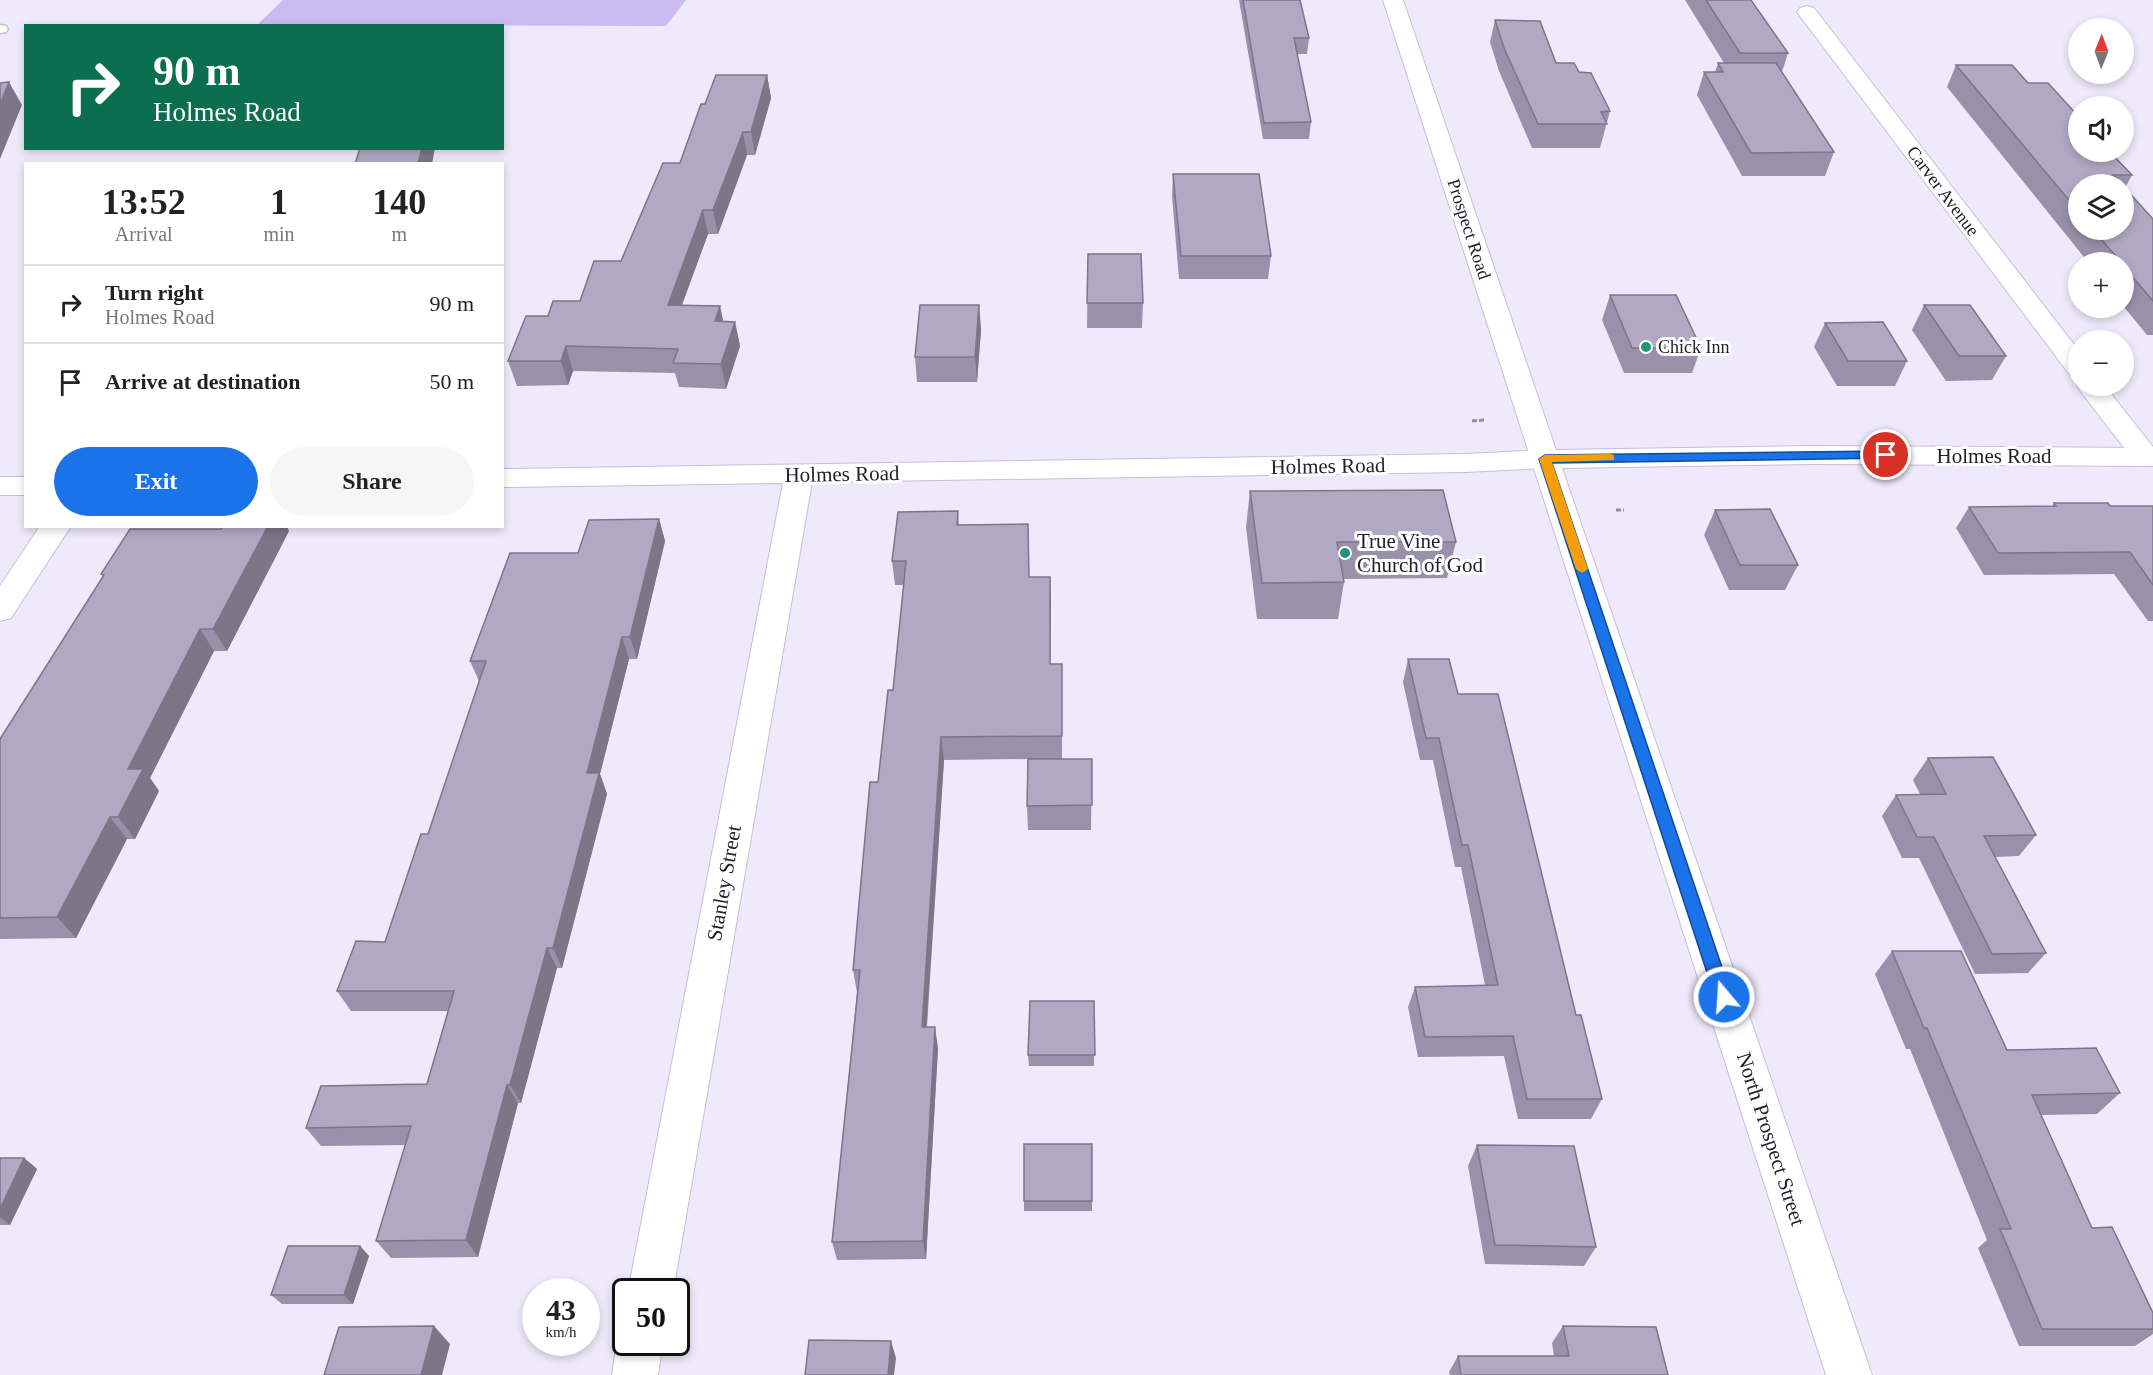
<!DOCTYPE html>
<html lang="en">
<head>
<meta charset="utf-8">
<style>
	:root { --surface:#fff; --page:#f6f6f6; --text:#222; --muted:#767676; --line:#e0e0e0; --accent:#1a73e8 }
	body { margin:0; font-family:Georgia,serif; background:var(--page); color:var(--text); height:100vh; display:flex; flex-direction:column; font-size:22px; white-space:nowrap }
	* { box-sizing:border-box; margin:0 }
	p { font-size:20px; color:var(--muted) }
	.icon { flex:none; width:33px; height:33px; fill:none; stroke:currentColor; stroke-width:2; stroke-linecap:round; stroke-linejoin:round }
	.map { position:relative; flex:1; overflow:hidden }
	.details { position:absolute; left:24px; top:162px; width:480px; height:366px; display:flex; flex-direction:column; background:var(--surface); border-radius:0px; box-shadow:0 3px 9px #0003 }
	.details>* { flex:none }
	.hud { position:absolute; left:24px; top:24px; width:480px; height:126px; border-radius:0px; box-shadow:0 3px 9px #0003; background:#0b6e4f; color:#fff; overflow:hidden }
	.needle { width:39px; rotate:1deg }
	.tools { position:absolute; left:2068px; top:18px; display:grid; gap:12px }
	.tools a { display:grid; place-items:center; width:66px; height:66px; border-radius:50%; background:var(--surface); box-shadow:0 3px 9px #0003; font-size:30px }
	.speed { position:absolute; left:522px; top:1278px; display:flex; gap:12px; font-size:30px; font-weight:700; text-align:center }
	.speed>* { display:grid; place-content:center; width:78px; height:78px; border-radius:50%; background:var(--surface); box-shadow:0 3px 9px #0003; line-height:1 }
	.speed small { font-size:15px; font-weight:400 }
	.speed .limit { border:3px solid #111; border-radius:9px; background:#fff; color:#111 }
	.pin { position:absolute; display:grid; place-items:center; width:51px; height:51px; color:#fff; margin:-26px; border:3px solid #fff; border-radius:50%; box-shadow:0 2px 6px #0007 }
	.me { position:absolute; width:66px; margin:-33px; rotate:342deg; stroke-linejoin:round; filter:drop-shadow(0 0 4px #0008) }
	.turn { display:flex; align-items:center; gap:21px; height:126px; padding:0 30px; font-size:27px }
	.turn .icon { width:78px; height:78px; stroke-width:2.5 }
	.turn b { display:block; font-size:42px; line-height:51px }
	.eta { display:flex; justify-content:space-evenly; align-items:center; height:102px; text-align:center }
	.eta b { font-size:36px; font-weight:800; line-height:42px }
	.cta { display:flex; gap:12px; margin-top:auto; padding:12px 30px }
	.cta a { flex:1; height:69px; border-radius:36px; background:var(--accent); color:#fff; font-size:24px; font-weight:800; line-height:69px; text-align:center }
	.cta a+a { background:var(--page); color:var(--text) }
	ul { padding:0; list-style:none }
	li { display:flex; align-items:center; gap:18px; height:78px; padding:0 30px; border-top:2px solid var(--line) }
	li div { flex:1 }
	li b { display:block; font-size:22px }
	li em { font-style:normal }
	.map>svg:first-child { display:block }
	.green { fill:#ccbbf3 }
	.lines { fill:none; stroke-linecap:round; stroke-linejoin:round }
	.service-casing { stroke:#c6bed9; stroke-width:3 }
	.minor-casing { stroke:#c6bed9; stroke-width:2 }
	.secondary-casing { stroke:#c6bed9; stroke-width:2 }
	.path { stroke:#918d9a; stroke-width:3; stroke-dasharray:5 2; stroke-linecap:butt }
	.service { fill:#fff; fill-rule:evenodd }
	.minor { fill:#fff; fill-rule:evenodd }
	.secondary { fill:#fff; fill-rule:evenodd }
	.wall { fill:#9891a9; fill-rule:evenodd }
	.shaded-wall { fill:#7c7689 }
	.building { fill:#b1a9c4; stroke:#7c7689; stroke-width:1.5 }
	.route { fill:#1a73e8; stroke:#114b97; stroke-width:1.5 }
	.slow { fill:#f59e0b }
	.poi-dot { fill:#219477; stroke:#fff; stroke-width:2 }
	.labels { text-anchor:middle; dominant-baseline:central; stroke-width:6; stroke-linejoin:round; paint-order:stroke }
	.far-street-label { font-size:18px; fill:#23202a; stroke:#fff }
	.far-poi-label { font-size:18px; fill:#23202a; stroke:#fff; text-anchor:start }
	.street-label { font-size:21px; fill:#23202a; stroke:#fff }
	.poi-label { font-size:21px; fill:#23202a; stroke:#fff; text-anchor:start }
</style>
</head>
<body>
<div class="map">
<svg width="2153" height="1375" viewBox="0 0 2153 1375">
	<rect width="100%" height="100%" fill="#efeafb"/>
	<path class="green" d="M 283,0 L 686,0 L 666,26 L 257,25 Z"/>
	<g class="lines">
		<defs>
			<path id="service" d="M 0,25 L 6,26 L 8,29 L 6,32 L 0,33 Z"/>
			<path id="minor" d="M 1807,6 L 1814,8 L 2079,351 L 2079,377 L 2070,375 L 1800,16 L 1797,12 L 1800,8 Z
				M 2079,384 L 2105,386 L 2153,447 L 2153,464 L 2146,466 L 2136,463 L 2081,392 L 2077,386 Z
				M 1545,450 L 1555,453 L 1559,459 L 1555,465 L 1545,468 L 1466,472 L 812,482 L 673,1292 L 628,1292 L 783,483 L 502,487 L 502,469 L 1466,454 Z
				M 0,477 L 26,477 L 26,495 L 0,495 Z
				M 40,526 L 71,526 L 11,618 L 0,621 L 0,586 Z
				M 626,1325 L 626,1342 L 663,1342 L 658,1375 L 612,1375 L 617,1342 Z"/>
			<path id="secondary" d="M 1383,0 L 1403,0 L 1556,450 L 1815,446 L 2153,448 L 2153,466 L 1815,464 L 1562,468 L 1872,1375 L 1826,1375 Z"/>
		</defs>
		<use href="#service" class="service-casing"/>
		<use href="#minor" class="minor-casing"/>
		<use href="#secondary" class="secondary-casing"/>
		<path class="path" d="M 1472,421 L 1485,420
			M 1616,510 L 1624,510"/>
		<use href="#service" class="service"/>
		<use href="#minor" class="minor"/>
		<use href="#secondary" class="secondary"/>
	</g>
	<path class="wall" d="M 1239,0 L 1300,0 L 1309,38 L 1307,54 L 1297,54 L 1311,122 L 1309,139 L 1263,139 Z
		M 1685,0 L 1751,0 L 1788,53 L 1782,72 L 1834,152 L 1825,176 L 1742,176 L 1697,95 L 1704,72 L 1715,72 L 1718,63 L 1724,63 Z
		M 1495,20 L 1556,63 L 1579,72 L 1610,111 L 1600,148 L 1532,148 L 1499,71 L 1490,42 Z
		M 1956,65 L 2028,83 L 2132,175 L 2125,188 L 2153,219 L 2153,335 L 2147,335 L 2124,307 L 2124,262 L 2088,262 L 1947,87 ZM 2079,184 L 2124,184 L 2124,230 L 2079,230 Z
		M 767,75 L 771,98 L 755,155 L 747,155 L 718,234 L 708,234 L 682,305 L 720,306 L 723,321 L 735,322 L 740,346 L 726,389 L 679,387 L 675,373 L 573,371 L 568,385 L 517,386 L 508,361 L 548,316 L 580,301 L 621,261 L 680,163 L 705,104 Z
		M 1173,174 L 1271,256 L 1268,279 L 1179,279 L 1172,196 Z
		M 1088,254 L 1143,303 L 1142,328 L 1087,328 Z
		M 1610,295 L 1701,348 L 1692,373 L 1624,373 L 1602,320 Z
		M 979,305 L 981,330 L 977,382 L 917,382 L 915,357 Z
		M 1924,305 L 2006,356 L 1992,380 L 1946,381 L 1912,330 Z
		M 1825,323 L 1907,361 L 1895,386 L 1837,386 L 1814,347 Z
		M 1250,491 L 1456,542 L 1447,578 L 1344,579 L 1344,582 L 1338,619 L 1257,619 L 1246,527 Z
		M 2054,503 L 2110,506 L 2153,506 L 2153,621 L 2148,621 L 2114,574 L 1984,575 L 1956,528 L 1969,507 L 2052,506 Z
		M 1715,510 L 1798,565 L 1785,590 L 1729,590 L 1704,535 Z
		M 958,511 L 959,525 L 1029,548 L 1029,577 L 1050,577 L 1050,664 L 1062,664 L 1062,759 L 1092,759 L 1091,830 L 1028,830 L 1027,806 L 1028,759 L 944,760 L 927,1027 L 938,1048 L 926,1259 L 837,1260 L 832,1242 L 857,992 L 853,970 L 878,782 L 893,690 L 904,585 L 895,585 L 892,561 Z
		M 659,519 L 665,541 L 637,659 L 629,659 L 600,774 L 607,794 L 562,968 L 557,968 L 521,1103 L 518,1103 L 478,1257 L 391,1258 L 376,1241 L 405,1145 L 321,1146 L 306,1128 L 427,1084 L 449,1011 L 351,1011 L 337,991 L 385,942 L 428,834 L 479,681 L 470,661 L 578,553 Z
		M 289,531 L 227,651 L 214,651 L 150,778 L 159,791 L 135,839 L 127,839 L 76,938 L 0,939 L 0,739 L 103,577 L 101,574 Z
		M 1408,659 L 1458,694 L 1576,1015 L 1602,1099 L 1591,1119 L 1518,1119 L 1504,1056 L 1418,1057 L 1408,1007 L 1415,987 L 1485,985 L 1461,867 L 1455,867 L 1433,760 L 1420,760 L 1403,682 Z
		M 1928,758 L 2036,835 L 2019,856 L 1995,857 L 2046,953 L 2028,973 L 1975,974 L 1919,858 L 1902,858 L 1882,816 L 1896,795 L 1920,794 L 1913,780 Z
		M 1892,951 L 2007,1050 L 2120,1093 L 2097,1114 L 2041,1115 L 2092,1228 L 2153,1313 L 2153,1334 L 2135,1346 L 2019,1346 L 1978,1248 L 1987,1240 L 1910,1049 L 1906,1049 L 1875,974 Z
		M 1094,1001 L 1094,1066 L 1029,1066 L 1028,1055 Z
		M 1092,1144 L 1092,1211 L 1024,1211 L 1024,1201 Z
		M 1477,1145 L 1596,1247 L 1584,1266 L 1485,1264 L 1468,1166 Z
		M 0,1158 L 24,1158 L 37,1169 L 10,1225 L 0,1225 Z
		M 360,1246 L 369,1256 L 353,1304 L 282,1304 L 271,1295 Z
		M 1563,1326 L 1668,1375 L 1450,1375 L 1449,1372 L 1458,1356 L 1554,1356 L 1552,1343 Z"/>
	<path class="shaded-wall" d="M 767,75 L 771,98 L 755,155 L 751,132 Z
		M 9,82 L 22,105 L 0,159 L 0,104 Z
		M 743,132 L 747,155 L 718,234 L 713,210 Z
		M 422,148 L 435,148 L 432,164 L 418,164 Z
		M 703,210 L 708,234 L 673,329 L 668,305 Z
		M 979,305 L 981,330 L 977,382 L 975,357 Z
		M 720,306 L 725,330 L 715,321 Z
		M 735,322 L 740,346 L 726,389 L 721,364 Z
		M 566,346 L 573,371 L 568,385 L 561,361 Z
		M 659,519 L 665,541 L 637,659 L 630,637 Z
		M 268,526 L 287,526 L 289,531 L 227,651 L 213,629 Z
		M 1050,577 L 1051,601 L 1050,687 Z
		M 200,629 L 214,651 L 150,778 L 159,791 L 135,839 L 118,817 L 128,769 Z
		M 622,637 L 629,659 L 600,774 L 607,794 L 562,968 L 553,948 L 587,773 Z
		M 941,737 L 944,760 L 925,1048 L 922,1027 Z
		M 110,817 L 127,839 L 76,938 L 57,917 Z
		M 547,948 L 557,968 L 521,1103 L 510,1085 Z
		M 935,1027 L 938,1048 L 926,1259 L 923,1241 Z
		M 507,1085 L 518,1103 L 478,1257 L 466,1240 Z
		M 24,1158 L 37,1169 L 10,1225 L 0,1217 L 0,1209 Z
		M 360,1246 L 369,1256 L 353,1304 L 344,1295 Z
		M 434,1326 L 450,1344 L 442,1375 L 421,1375 Z
		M 891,1341 L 896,1358 L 894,1375 L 888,1375 Z"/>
	<path class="building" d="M 1243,0 L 1300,0 L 1309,38 L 1294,38 L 1311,122 L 1264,123 Z
		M 1706,0 L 1751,0 L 1788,53 L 1740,53 Z
		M 1495,20 L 1540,21 L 1556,63 L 1574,63 L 1579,72 L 1591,73 L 1610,111 L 1601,112 L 1607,124 L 1538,124 L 1504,48 Z
		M 1718,63 L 1776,63 L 1834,152 L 1751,153 L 1704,72 L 1723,72 Z
		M 1956,65 L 2012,65 L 2028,83 L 2048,83 L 2079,117 L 2079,152 L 2110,152 L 2132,175 L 2113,175 L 2122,184 L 2079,184 L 2079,212 Z
		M 716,75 L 767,75 L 751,132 L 743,132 L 713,210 L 703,210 L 668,305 L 720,306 L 715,321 L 735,322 L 721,364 L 673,363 L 678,349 L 566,346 L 561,361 L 508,361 L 526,316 L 548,316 L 553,301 L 580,301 L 594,261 L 621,261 L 663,163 L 680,163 L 701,104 L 705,104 Z
		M 9,82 L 0,104 L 0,83 Z
		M 360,148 L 422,148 L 418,164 L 355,164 Z
		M 1173,174 L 1259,174 L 1271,256 L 1181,256 Z
		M 2124,187 L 2153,219 L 2153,301 L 2124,267 L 2124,262 L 2121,262 L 2093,230 L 2124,230 Z
		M 1088,254 L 1141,254 L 1143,303 L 1087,303 Z
		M 1610,295 L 1676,295 L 1701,348 L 1632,348 Z
		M 920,305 L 979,305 L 975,357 L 915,357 Z
		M 1924,305 L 1970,305 L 2006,356 L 1959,356 Z
		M 1883,322 L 1907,361 L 1848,361 L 1825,323 Z
		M 1443,490 L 1456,542 L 1337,542 L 1344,582 L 1262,583 L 1250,491 Z
		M 2054,503 L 2108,503 L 2110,506 L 2153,506 L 2153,585 L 2130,552 L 1998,553 L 1969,507 L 2056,506 Z
		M 1770,509 L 1798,565 L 1740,565 L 1715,510 Z
		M 958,511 L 957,525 L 1028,524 L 1029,577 L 1050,577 L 1050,664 L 1062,664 L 1062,736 L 941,737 L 922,1027 L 935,1027 L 923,1241 L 832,1242 L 860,970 L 853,970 L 870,782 L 878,782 L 888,690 L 893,690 L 906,561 L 892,561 L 898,512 Z
		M 659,519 L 630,637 L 622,637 L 587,773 L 599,773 L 553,948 L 547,948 L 510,1085 L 507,1085 L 466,1240 L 376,1241 L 411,1126 L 306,1128 L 321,1086 L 427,1084 L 454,991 L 337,991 L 356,941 L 385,942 L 421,834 L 428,834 L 486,661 L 470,661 L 510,553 L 578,553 L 589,520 Z
		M 223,526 L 268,526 L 213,629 L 200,629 L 128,769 L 143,769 L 118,817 L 110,817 L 57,917 L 0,918 L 0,739 L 104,575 L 101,574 L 130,529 L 221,529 Z
		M 1408,659 L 1449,659 L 1458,694 L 1498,694 L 1576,1015 L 1581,1015 L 1602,1099 L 1527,1099 L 1513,1036 L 1425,1037 L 1415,987 L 1498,985 L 1468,845 L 1462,845 L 1439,738 L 1426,738 Z
		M 1993,757 L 2036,835 L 1984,836 L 2046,953 L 1992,954 L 1934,837 L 1917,837 L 1896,795 L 1946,794 L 1928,758 Z
		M 1028,759 L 1092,759 L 1092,805 L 1027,806 Z
		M 1892,951 L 1961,951 L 2007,1050 L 2096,1048 L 2120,1093 L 2032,1095 L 2092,1228 L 2112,1227 L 2153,1313 L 2153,1329 L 2042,1329 L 2000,1229 L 2011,1229 L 1927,1028 L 1924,1028 Z
		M 1030,1001 L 1094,1001 L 1095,1055 L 1028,1055 Z
		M 1024,1144 L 1092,1144 L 1092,1201 L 1024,1201 Z
		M 1477,1145 L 1574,1146 L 1596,1247 L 1495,1245 Z
		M 0,1158 L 24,1158 L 0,1209 Z
		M 288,1246 L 360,1246 L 344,1295 L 271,1295 Z
		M 434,1326 L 421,1375 L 324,1375 L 339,1327 Z
		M 1563,1326 L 1656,1327 L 1668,1375 L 1461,1375 L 1458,1356 L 1569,1356 Z
		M 809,1340 L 891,1341 L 888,1375 L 805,1375 Z"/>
	<path class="route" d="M 1886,451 L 1890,452 L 1890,458 L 1552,463 L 1732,997 L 1729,1002 L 1724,1004 L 1718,1002 L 1715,997 L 1539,459 L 1545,455 Z"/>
	<path class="slow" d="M 1610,454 L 1614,455 L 1614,460 L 1552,462 L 1588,569 L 1582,573 L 1576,569 L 1539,459 L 1545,455 Z"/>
	<g class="poi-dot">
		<circle cx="1646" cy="347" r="6"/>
		<circle cx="1345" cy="553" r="6"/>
	</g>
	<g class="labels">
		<g class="far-street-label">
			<text transform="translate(1943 191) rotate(53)">Carver Avenue</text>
			<text transform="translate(1469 229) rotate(72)">Prospect Road</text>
		</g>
		<g class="far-poi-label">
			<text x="1658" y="347">Chick Inn</text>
		</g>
		<g class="street-label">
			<text x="1994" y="456">Holmes Road</text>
			<text transform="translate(1328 466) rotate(-1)">Holmes Road</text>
			<text transform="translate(842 474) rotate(-1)">Holmes Road</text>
			<text transform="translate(724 883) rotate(-80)">Stanley Street</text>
			<text transform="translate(1771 1139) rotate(72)">North Prospect Street</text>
		</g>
		<g class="poi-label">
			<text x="1357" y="541">True Vine<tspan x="1357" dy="24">Church of God</tspan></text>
		</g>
	</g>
</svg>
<div class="tools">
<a><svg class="needle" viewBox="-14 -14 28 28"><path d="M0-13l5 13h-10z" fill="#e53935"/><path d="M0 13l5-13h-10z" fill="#767676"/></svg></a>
<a><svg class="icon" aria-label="sound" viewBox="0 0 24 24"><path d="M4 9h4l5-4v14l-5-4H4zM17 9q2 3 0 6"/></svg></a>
<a><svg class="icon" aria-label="layers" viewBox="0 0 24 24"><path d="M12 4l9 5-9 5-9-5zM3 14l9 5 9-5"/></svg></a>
<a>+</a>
<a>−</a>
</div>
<div class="speed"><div>43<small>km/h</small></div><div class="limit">50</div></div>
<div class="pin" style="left:1886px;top:455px;background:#d93025"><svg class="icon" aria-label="arrive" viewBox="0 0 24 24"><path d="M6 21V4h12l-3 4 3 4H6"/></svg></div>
<svg class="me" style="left:1724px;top:997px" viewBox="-20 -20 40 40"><circle r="17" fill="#1a73e8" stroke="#fff" stroke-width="3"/><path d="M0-11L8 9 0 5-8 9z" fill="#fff"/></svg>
<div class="hud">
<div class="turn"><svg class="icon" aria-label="right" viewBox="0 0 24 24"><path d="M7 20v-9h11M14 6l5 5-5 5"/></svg><div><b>90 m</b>Holmes Road</div></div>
</div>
<section class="details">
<div class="eta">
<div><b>13:52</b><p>Arrival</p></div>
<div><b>1</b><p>min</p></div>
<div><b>140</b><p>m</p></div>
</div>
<ul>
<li><svg class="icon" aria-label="right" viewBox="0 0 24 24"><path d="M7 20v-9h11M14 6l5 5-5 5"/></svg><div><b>Turn right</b><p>Holmes Road</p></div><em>90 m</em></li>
<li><svg class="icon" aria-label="arrive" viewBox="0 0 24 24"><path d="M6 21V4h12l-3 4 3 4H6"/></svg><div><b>Arrive at destination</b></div><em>50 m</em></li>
</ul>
<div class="cta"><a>Exit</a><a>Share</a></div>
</section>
</div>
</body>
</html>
